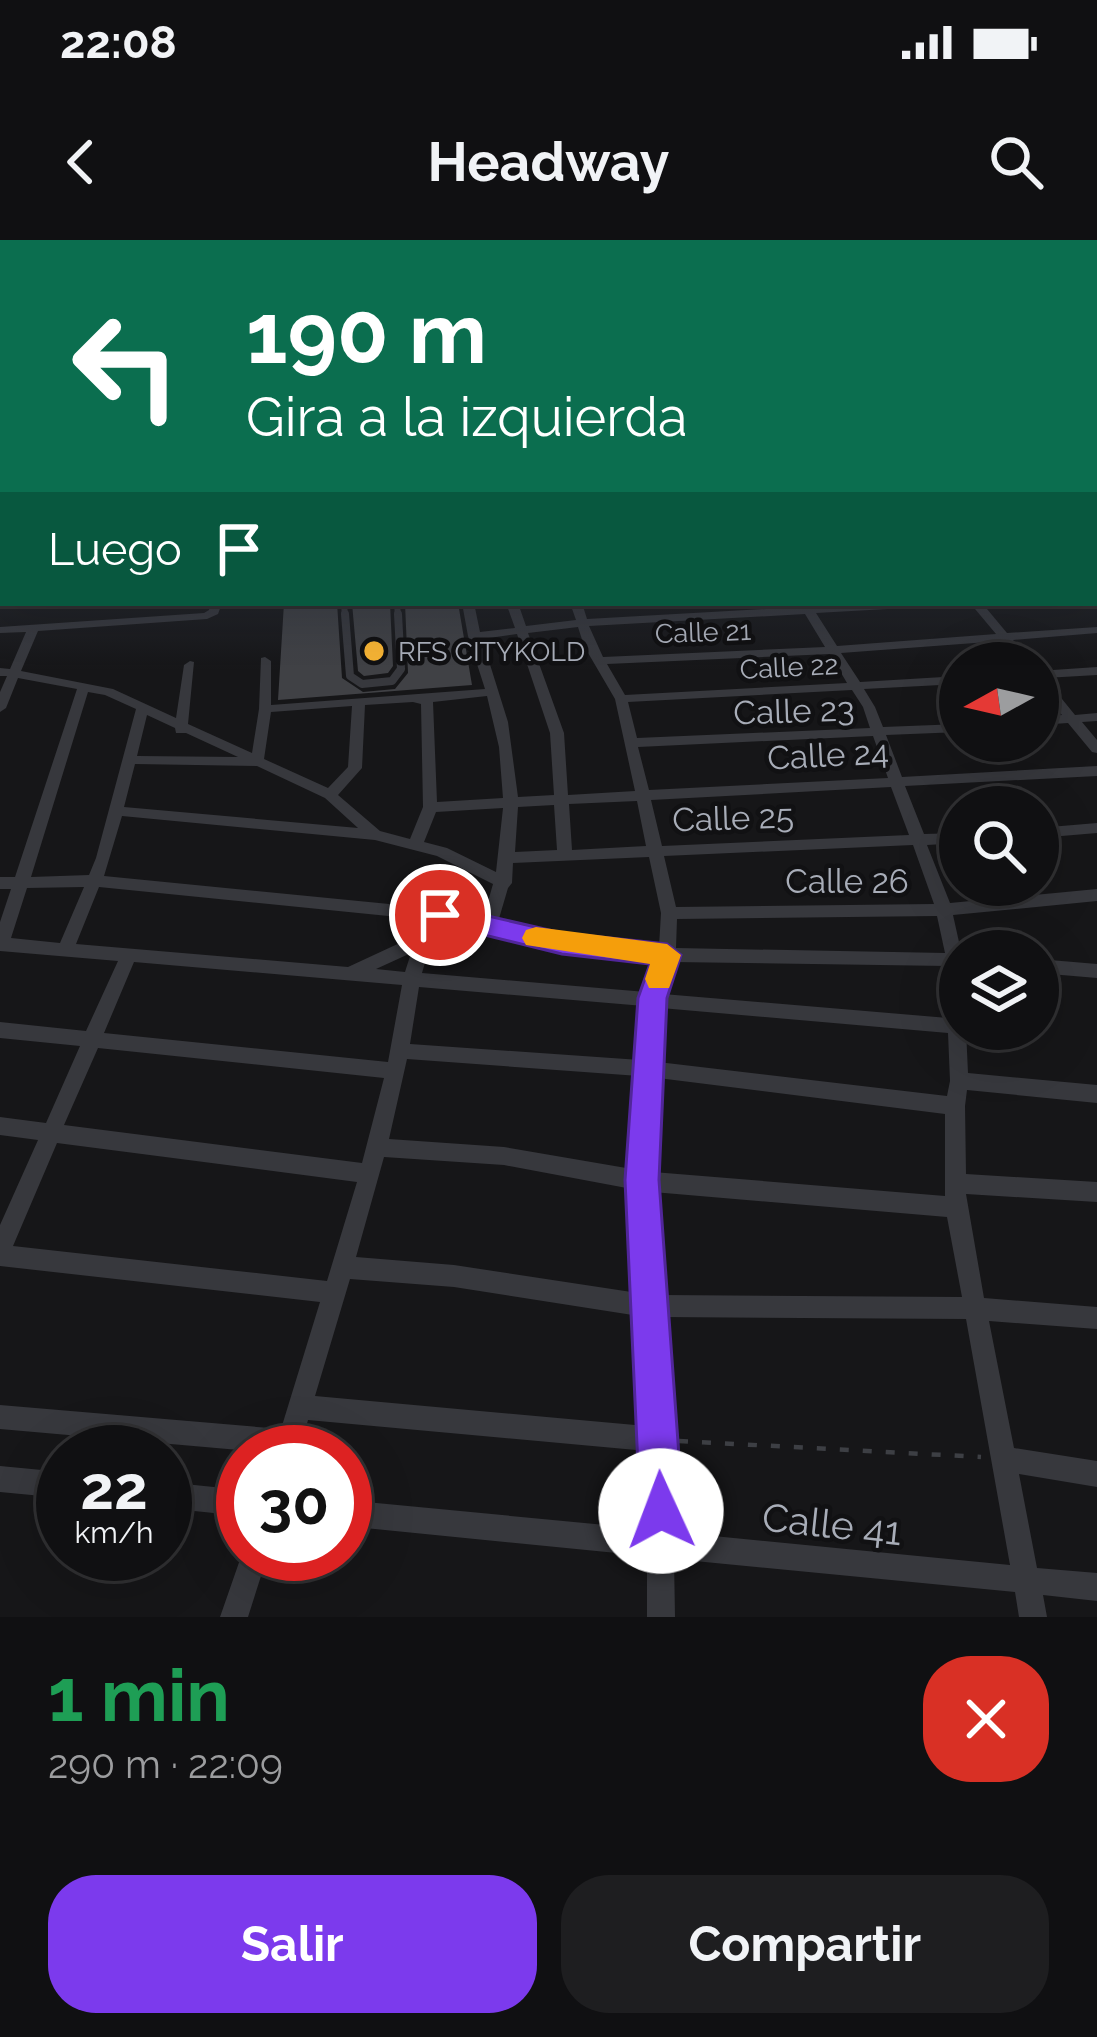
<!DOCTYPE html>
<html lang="es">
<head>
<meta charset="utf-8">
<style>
	:root { --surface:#101012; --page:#1e1e20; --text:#f1f3f6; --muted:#9c9d9f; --line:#303032; --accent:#7c3aed }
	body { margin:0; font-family:Raleway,sans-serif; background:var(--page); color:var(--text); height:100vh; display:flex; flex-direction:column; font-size:45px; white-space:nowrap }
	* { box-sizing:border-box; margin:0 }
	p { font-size:39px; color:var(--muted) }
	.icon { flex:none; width:66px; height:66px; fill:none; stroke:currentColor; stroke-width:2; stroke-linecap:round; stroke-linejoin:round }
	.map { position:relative; height:1377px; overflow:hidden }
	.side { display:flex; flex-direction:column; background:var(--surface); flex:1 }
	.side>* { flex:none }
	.guide { position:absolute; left:0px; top:0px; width:1098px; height:366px; box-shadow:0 12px 48px #0002,0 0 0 3px var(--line); background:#0b6e4f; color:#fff; overflow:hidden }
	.needle { width:78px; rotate:262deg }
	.tools { position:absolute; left:939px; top:402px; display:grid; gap:24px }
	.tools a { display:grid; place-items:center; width:120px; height:120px; border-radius:50%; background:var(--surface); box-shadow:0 12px 48px #0002,0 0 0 3px var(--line); font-size:60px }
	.speed { position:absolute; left:36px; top:1185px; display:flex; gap:24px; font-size:60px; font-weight:700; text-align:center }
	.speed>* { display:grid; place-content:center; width:156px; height:156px; border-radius:50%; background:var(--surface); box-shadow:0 12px 48px #0002,0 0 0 3px var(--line); line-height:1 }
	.speed small { font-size:30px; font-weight:400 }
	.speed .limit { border:18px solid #d22; background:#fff; color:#111 }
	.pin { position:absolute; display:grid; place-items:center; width:102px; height:102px; color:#fff; margin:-51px; border:6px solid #fff; border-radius:50%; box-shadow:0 3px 12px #0007 }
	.me { position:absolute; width:132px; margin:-66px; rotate:358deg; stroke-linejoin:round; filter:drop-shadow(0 0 9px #0008) }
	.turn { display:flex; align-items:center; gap:42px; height:252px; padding:0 48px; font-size:54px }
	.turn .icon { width:156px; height:156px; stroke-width:2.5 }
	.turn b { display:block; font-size:84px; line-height:102px }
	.then { display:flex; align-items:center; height:114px; padding:0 48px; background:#0003; gap:24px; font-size:45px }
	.round { display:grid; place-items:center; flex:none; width:126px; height:126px; border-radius:48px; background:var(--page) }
	.head { display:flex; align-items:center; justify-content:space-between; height:204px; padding:0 48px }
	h1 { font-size:72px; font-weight:700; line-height:90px; color:#1e9e55 }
	.action { display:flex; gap:24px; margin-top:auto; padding:24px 48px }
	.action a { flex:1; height:138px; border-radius:48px; background:var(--accent); color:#fff; font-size:48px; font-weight:700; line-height:138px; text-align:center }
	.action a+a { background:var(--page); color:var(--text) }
	.status { display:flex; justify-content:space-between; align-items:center; height:84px; padding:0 60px; background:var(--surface); direction:ltr }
	.status svg { height:33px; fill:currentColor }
	header { display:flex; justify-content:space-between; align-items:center; height:156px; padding:0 48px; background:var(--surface); font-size:54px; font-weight:700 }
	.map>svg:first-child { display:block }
	.building { fill:#404145 }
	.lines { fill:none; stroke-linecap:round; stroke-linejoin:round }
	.path { stroke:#3d3f44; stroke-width:4.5; stroke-dasharray:9 14; stroke-linecap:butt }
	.lane-far1 { stroke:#37383d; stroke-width:6 }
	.lane { stroke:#37383d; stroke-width:8 }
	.street { fill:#37383d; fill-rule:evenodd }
	.secondary { fill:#45474d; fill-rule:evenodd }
	.route { fill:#7c3aed; stroke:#51269a; stroke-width:3 }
	.slow { fill:#f59e0b }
	.poi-dot { fill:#f2b134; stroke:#111113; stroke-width:4.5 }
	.labels { text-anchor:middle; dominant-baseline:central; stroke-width:9; stroke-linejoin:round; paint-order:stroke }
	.far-street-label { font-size:27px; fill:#a8adb8; stroke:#111113 }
	.far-poi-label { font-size:27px; fill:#a8adb8; stroke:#111113; text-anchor:start }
	.street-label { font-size:33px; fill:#a8adb8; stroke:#111113 }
	.near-street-label { font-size:39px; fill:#a8adb8; stroke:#111113 }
</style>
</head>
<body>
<div class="status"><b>22:08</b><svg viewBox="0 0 49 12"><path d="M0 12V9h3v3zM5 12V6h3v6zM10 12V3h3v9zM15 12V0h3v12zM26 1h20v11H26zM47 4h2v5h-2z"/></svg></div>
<header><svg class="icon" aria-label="back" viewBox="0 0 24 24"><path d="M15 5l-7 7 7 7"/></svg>Headway<svg class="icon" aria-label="search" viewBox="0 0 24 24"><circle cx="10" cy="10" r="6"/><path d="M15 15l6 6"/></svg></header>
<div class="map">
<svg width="1097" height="1377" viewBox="0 0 1097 1377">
	<rect width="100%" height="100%" fill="#161618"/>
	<path class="building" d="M 284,363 L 337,363 L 342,438 L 363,452 L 395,449 L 408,433 L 405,363 L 458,363 L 472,445 L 278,460 Z
		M 352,363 L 390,363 L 393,426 L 388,433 L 364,436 L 358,431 Z"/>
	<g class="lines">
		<path class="path" d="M 679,1201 L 981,1217"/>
		<path class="lane-far1" d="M 344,363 L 345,377
			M 397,363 L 398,377"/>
		<path class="lane" d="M 345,374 L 350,436 L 362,444 L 392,441 L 401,429 L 398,374"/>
		<path class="street" d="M 1095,237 L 1097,237 L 1097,243 L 1095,243 Z
			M 1095,262 L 1097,262 L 1097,268 L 1095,268 Z
			M 1095,301 L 1097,301 L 1097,309 L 1095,309 Z
			M 1095,319 L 1097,319 L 1095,326 Z
			M 3,331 L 3,337 L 0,338 L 0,332 Z
			M 1095,351 L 1097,351 L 1097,357 L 1095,357 Z
			M 0,359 L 3,359 L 3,363 L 8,363 L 0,365 Z
			M 210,363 L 222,363 L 218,374 L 207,379 L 38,391 L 21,431 L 113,449 L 176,478 L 184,425 L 190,421 L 194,422 L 188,484 L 252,513 L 259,469 L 261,418 L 265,417 L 271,421 L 271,465 L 485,449 L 468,396 L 462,363 L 474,363 L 480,392 L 515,388 L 506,363 L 518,363 L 526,386 L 576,380 L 570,363 L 582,363 L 587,379 L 801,367 L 798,363 L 810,363 L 812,367 L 947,363 L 941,366 L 816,373 L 837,406 L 996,394 L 970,363 L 982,363 L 1007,393 L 1097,387 L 1097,393 L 1013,400 L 1032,423 L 1020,423 L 1001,401 L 841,413 L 860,442 L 960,436 L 960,444 L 864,449 L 875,467 L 883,487 L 960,484 L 960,492 L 886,495 L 902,537 L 1097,526 L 1097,536 L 905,546 L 924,594 L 960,593 L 960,603 L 927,605 L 950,663 L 1097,649 L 1097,661 L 953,675 L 961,711 L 960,789 L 966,789 L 968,833 L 1097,845 L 1097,863 L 967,850 L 965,866 L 966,934 L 1097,942 L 1097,962 L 966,954 L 984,1058 L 1097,1067 L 1097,1089 L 989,1081 L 1014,1208 L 1097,1221 L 1097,1247 L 1019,1234 L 1037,1328 L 1097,1333 L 1097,1361 L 1043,1355 L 1047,1377 L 1019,1377 L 1015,1352 L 674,1319 L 675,1377 L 647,1377 L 647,1316 L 345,1286 L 345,1260 L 647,1289 L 647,1211 L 308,1180 L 299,1212 L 261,1212 L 0,1189 L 0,1165 L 281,1189 L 320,1062 L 0,1026 L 0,985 L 38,900 L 0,895 L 0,877 L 46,883 L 80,806 L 0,798 L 0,782 L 86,791 L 118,721 L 0,711 L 0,682 L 11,649 L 0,649 L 0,637 L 15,637 L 77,449 L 18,438 L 6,468 L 0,472 L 0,452 L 7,436 L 0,436 L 0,428 L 10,429 L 26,392 L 0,393 L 0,387 L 204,373 L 209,370 ZM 805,374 L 825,407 L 603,417 L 589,386 ZM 578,387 L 584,406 L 615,459 L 635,551 L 568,555 L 564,493 L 528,393 ZM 517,394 L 550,493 L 554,555 L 518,557 L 508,482 L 482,399 ZM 830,414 L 847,443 L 625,455 L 607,424 ZM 852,450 L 863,467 L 870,488 L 637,498 L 628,462 ZM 88,452 L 105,455 L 136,469 L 96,618 L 89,635 L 31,637 ZM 487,456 L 499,507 L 503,558 L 437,562 L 433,462 ZM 413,462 L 421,464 L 423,567 L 410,599 L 380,591 L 338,555 L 362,528 L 365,465 ZM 352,466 L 348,527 L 328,548 L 264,519 L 271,472 ZM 147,475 L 175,488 L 176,493 L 186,493 L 238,517 L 137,516 ZM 873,496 L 888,538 L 649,550 L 638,507 ZM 135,524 L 257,526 L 325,558 L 358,588 L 124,567 ZM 891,547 L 909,595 L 662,606 L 651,560 ZM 637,561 L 646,606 L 572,610 L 569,564 ZM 554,565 L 557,610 L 515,612 L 518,567 ZM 503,568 L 496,632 L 447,608 L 424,602 L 436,572 ZM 122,576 L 375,600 L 437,616 L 493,644 L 483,679 L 440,669 L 104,636 ZM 913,605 L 934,664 L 676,667 L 664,616 ZM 649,617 L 661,673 L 659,707 L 562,696 L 498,682 L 508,648 L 512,643 L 513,623 ZM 84,647 L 60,703 L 11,698 L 27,648 ZM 99,647 L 428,680 L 417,695 L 348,727 L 76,704 ZM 937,676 L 945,713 L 676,708 L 677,679 ZM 444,682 L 562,710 L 657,720 L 646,752 L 422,733 L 431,702 ZM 411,713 L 405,732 L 376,729 ZM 134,722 L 402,745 L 388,822 L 104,793 ZM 673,722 L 947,726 L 948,778 L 663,754 ZM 419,747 L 644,766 L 640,820 L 410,804 ZM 661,768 L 948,793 L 950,841 L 947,856 L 658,822 ZM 98,808 L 384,838 L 362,923 L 64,885 ZM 407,819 L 639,836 L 632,929 L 504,907 L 389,899 ZM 658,838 L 945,874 L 945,956 L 653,932 ZM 57,903 L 357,942 L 327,1041 L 13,1006 ZM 384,917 L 504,925 L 632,949 L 638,1053 L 454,1025 L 356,1017 ZM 653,952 L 947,977 L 962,1057 L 661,1055 ZM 350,1039 L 454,1047 L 639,1076 L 646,1186 L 315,1156 ZM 662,1077 L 966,1079 L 1010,1325 L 673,1292 L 671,1200 Z
			M 1097,427 L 1097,435 L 1045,438 L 1075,475 L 1097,473 L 1097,481 L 1082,482 L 1097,500 L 1097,513 L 1092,512 L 1068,483 L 1038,485 L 1038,477 L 1062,475 L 1038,446 L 1038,431 Z
			M 1097,583 L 1097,593 L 1038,598 L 1038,588 Z
			M 1038,719 L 1097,724 L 1097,738 L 1038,733 Z
			M 0,1226 L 63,1232 L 63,1258 L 0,1252 Z
			M 165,1242 L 243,1250 L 243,1276 L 165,1268 Z
			M 243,1311 L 243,1314 L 268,1314 L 248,1377 L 220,1377 Z"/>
		<path class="secondary" d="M 3,247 L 3,259 L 0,260 L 0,248 Z"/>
	</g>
	<linearGradient id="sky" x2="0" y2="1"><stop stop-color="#0c0c0d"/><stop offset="0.55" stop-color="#363c48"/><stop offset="1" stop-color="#363c48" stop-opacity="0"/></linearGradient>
	<rect width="1097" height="430" fill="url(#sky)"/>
	<path class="route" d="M 440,665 L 562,693 L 667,704 L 681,715 L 667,758 L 659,940 L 683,1271 L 676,1286 L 661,1292 L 646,1286 L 640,1271 L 625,940 L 638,758 L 650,724 L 562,714 L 431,682 L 427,675 Z"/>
	<path class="slow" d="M 536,687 L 667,704 L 681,715 L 669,748 L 649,748 L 645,739 L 650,724 L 526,705 L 522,698 L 526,690 Z"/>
	<circle class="poi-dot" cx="374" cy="411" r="12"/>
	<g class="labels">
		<g class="far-street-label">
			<text transform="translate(703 392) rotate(-2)">Calle 21</text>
			<text transform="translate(789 427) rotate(-3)">Calle 22</text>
		</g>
		<g class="far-poi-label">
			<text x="398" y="411">RFS CITYKOLD</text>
		</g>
		<g class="street-label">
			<text transform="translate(794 471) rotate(-2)">Calle 23</text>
			<text transform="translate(828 515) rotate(-3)">Calle 24</text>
			<text transform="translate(733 578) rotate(-2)">Calle 25</text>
			<text x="847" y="641">Calle 26</text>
		</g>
		<g class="near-street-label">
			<text transform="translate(832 1284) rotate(6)">Calle 41</text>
		</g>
	</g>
</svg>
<div class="tools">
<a><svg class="needle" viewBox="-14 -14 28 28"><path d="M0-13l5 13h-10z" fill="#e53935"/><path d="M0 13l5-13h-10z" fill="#9c9d9f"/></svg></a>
<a><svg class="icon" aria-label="search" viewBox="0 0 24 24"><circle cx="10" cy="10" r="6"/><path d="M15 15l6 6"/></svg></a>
<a><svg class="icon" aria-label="layers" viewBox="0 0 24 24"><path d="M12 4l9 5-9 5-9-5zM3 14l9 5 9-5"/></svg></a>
</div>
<div class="speed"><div>22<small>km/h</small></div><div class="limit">30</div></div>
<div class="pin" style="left:440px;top:675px;background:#d93025"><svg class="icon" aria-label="arrive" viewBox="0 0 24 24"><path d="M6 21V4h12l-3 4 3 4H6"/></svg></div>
<svg class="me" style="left:661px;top:1271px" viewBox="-20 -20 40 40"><circle r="19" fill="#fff"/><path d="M0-13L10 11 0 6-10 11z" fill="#7c3aed"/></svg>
<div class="guide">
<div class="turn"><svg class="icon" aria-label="left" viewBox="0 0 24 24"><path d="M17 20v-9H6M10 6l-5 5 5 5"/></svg><div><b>190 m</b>Gira a la izquierda</div></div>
<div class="then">Luego<svg class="icon" aria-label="arrive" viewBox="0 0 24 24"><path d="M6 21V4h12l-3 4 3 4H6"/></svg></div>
</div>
</div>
<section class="side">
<div class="head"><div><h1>1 min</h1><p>290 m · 22:09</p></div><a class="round" style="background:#d93025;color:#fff"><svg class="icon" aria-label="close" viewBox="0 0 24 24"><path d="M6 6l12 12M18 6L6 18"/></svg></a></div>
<div class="action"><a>Salir</a><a>Compartir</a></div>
</section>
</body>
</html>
